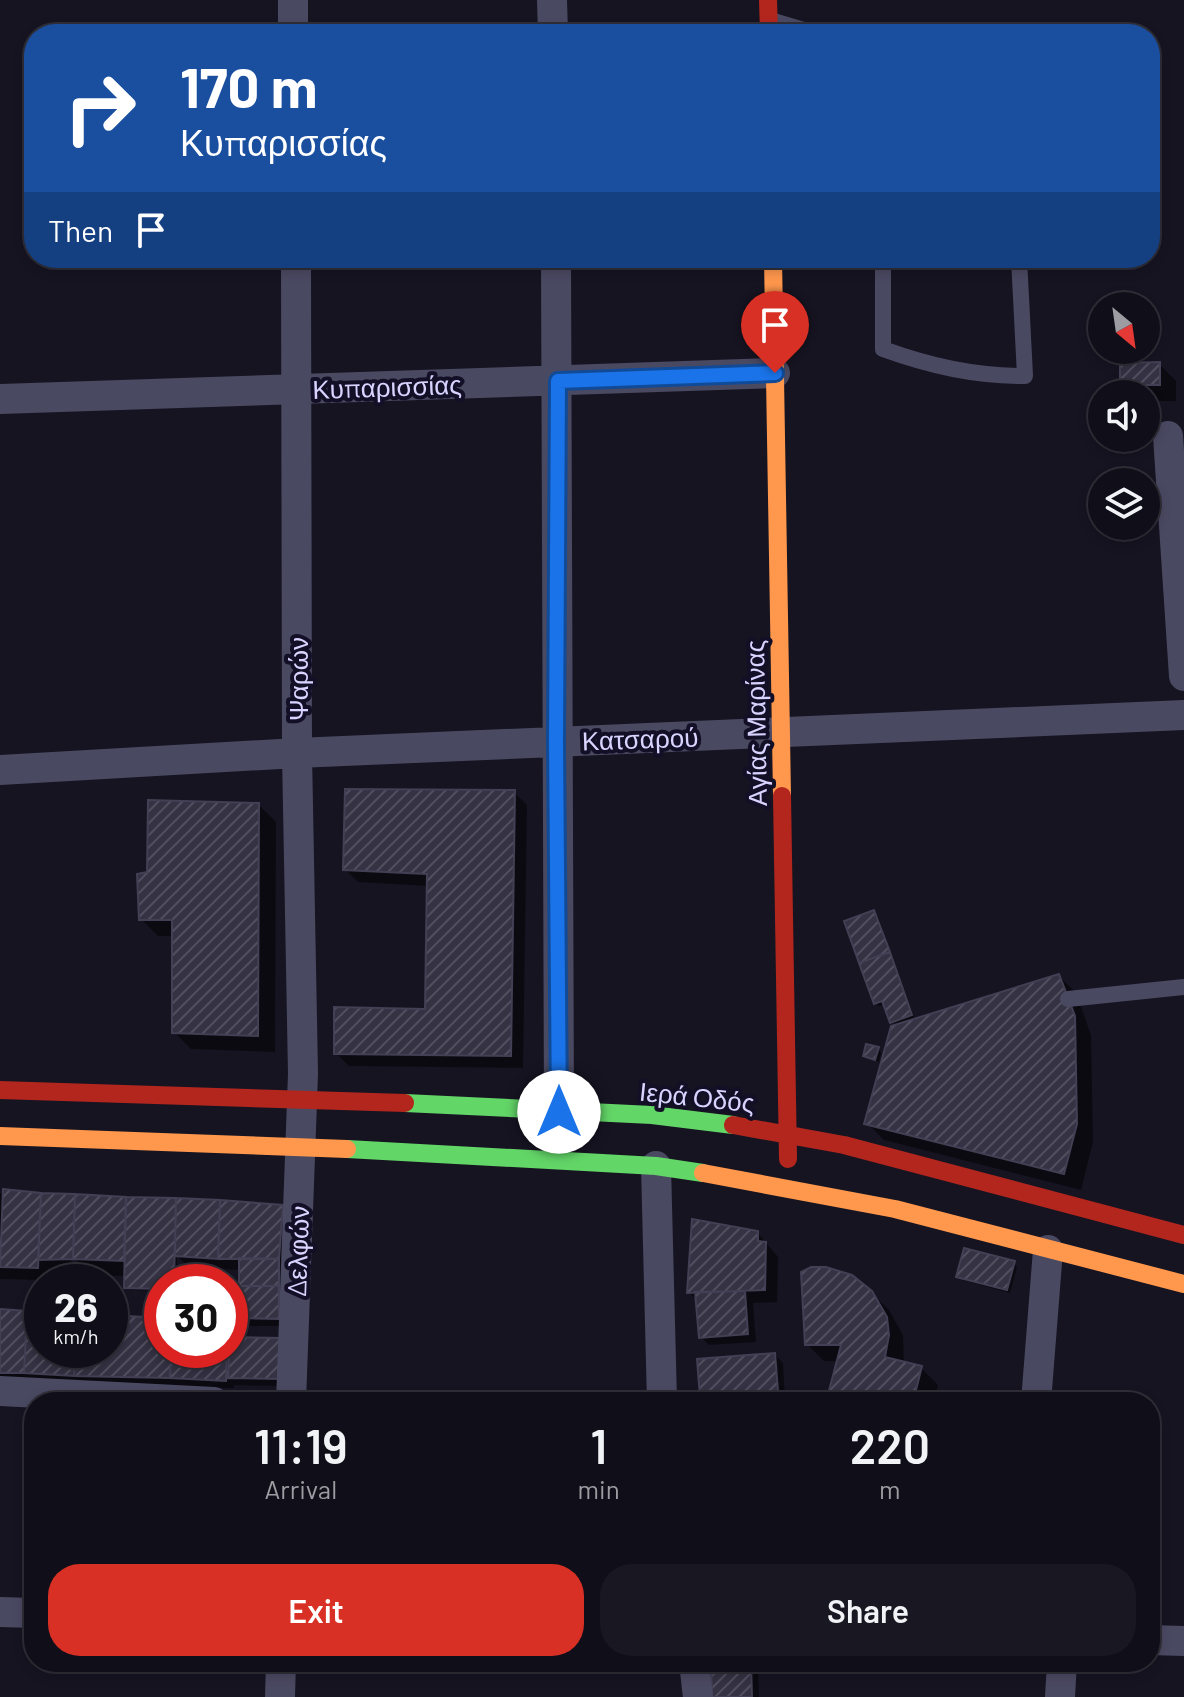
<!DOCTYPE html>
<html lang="en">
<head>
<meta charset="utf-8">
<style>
	:root { --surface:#100f19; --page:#191822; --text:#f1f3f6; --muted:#9c9ca2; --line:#302f38; --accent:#d93025 }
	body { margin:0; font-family:Barlow,sans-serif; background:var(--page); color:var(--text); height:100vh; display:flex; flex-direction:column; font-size:30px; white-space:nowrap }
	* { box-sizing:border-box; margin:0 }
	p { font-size:26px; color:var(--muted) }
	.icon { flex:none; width:44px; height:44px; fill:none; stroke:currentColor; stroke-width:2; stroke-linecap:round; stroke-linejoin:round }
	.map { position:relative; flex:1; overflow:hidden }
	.details { position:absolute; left:24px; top:1392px; width:1136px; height:280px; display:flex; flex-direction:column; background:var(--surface); border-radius:32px; box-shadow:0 4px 12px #0003,0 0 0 2px var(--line) }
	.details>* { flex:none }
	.guide { position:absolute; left:24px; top:24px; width:1136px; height:244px; border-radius:32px; box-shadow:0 4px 12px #0003,0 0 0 2px var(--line); background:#1a4fa0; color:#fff; overflow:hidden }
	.needle { width:52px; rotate:151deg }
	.fabs { position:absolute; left:1088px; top:292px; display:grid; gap:16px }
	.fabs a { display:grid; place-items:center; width:72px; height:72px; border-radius:50%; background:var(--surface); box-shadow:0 4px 12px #0003,0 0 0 2px var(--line); font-size:40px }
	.speed { position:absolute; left:24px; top:1264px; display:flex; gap:16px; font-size:40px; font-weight:700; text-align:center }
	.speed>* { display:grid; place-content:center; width:104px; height:104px; border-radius:50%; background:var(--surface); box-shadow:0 4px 12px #0003,0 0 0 2px var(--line); line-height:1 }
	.speed small { font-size:20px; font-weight:400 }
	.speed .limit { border:12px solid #d22; background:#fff; color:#111 }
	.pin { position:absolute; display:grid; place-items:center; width:68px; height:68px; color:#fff; margin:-82px -34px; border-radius:50% 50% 50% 0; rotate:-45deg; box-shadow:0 0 8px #0007 }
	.pin .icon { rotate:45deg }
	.me { position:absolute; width:88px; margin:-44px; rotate:0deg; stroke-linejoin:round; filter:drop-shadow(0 0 6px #0008) }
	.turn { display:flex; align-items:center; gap:28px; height:168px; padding:0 24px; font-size:36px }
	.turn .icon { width:104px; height:104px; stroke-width:2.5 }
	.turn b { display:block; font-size:56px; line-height:68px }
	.then { display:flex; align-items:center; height:76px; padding:0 24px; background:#0003; gap:16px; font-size:30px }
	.eta { display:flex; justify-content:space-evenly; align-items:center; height:136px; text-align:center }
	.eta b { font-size:48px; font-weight:600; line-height:56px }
	.cta { display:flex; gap:16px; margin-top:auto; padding:16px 24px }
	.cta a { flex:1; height:92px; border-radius:32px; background:var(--accent); color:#fff; font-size:32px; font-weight:600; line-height:92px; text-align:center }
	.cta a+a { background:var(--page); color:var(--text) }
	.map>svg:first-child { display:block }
	.shadow { fill:#0007 }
	.building { fill:url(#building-hatch); stroke:#433f54; stroke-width:2 }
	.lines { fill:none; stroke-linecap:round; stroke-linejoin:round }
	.lane { stroke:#4a4962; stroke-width:16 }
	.street { stroke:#4a4962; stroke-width:30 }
	.fast { stroke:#63d668; stroke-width:18 }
	.slow { stroke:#ff974d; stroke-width:18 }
	.jam { stroke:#b3261e; stroke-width:18 }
	.route-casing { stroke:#114b97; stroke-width:20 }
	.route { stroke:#1a73e8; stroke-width:14 }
	.labels { text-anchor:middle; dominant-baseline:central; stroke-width:8; stroke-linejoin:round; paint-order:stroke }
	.street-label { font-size:26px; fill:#d9d4ff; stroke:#130f26 }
</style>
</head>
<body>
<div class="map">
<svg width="1184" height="1697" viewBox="0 0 1184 1697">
	<defs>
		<pattern id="building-hatch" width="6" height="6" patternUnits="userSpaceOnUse" patternTransform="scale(2)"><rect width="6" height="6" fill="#343243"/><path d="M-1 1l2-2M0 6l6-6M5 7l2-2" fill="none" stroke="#514f5f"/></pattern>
	</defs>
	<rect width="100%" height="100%" fill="#161421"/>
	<path class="shadow" d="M 1159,364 L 1176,381 L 1176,401 L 1146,401 L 1146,394 L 1132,394 L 1122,384 Z
		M 514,792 L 527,805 L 523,1068 L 349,1066 L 336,1053 L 427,1012 L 429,886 L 358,882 L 345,869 Z
		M 259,805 L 276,822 L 275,1052 L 191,1049 L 174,1032 L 174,936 L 158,936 L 141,919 L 149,873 Z
		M 874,913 L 878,916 L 915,1020 L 1059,976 L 1076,993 L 1091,1035 L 1093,1142 L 1081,1190 L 884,1140 L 867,1123 L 896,1026 L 885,1004 L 879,1006 L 875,1003 Z
		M 878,1049 L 881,1053 L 879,1062 L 865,1056 Z
		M 0,1193 L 282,1206 L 295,1219 L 286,1326 L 250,1326 L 241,1318 L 241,1270 L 190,1268 L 177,1256 L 177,1282 L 162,1282 L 162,1291 L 130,1290 L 126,1287 L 126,1276 L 92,1275 L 67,1251 L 64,1254 L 77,1267 L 50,1268 L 50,1280 L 0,1279 Z
		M 757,1232 L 778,1257 L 777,1302 L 753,1303 L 756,1342 L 709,1345 L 701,1337 L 697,1301 L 689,1292 Z
		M 1014,1263 L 1017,1267 L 1010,1293 L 962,1280 L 959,1276 Z
		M 871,1292 L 889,1310 L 903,1335 L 904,1363 L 921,1368 L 938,1385 L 933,1402 L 828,1402 L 839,1361 L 824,1361 L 807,1344 Z
		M 0,1312 L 42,1314 L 42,1350 L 110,1350 L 110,1317 L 162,1320 L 162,1350 L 230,1350 L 230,1326 L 235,1331 L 235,1339 L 287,1386 L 234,1385 L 234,1388 L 0,1385 Z
		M 775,1355 L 783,1363 L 785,1399 L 707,1402 L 702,1397 Z
		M 713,1662 L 758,1662 L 759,1697 L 714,1697 Z"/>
	<path class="building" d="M 1160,362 L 1160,385 L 1120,385 L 1120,363 Z
		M 345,789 L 515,790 L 511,1056 L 334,1054 L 334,1007 L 425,1009 L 427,874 L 343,870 Z
		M 148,800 L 259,803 L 258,1036 L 172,1033 L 172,920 L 139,920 L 137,874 L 147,872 Z
		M 874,910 L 890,952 L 859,963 L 844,921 Z
		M 890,952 L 912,1015 L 890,1023 L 882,1001 L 874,1004 L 859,963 Z
		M 1059,974 L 1075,1016 L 1077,1124 L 1064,1174 L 864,1124 L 891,1026 Z
		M 866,1044 L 879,1047 L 875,1060 L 863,1056 Z
		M 3,1189 L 41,1193 L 38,1268 L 0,1267 Z
		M 41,1193 L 75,1194 L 73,1259 L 38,1260 Z
		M 75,1194 L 126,1197 L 124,1261 L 73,1259 Z
		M 126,1197 L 176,1198 L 174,1282 L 162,1282 L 162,1289 L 124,1288 Z
		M 176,1198 L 220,1200 L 218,1259 L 175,1256 Z
		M 220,1200 L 283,1205 L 279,1259 L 218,1259 Z
		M 692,1219 L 758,1231 L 758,1241 L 766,1242 L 765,1290 L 687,1293 Z
		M 964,1248 L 1015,1261 L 1007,1290 L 956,1277 Z
		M 239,1258 L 279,1259 L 279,1286 L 239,1286 Z
		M 811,1267 L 826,1267 L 852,1275 L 872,1291 L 887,1317 L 889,1335 L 885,1357 L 922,1366 L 913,1402 L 826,1402 L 841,1345 L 805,1345 L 801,1272 Z
		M 239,1286 L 279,1286 L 279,1319 L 239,1318 Z
		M 745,1291 L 748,1334 L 699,1338 L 695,1292 Z
		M 0,1309 L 27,1311 L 24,1373 L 0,1373 Z
		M 27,1311 L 42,1312 L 42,1350 L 75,1350 L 74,1376 L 24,1373 Z
		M 110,1315 L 162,1318 L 162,1350 L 171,1350 L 170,1378 L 74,1376 L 75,1350 L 110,1350 Z
		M 230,1337 L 280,1338 L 280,1379 L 228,1378 Z
		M 171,1350 L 227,1350 L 226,1381 L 170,1378 Z
		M 775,1353 L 778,1391 L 700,1398 L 697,1359 Z
		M 711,1662 L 751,1662 L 752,1697 L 712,1697 Z"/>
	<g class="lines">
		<path class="lane" d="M 770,20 L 817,34
			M 883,258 L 883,349 C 930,366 974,376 1025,376 L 1019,258
			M 1068,999 L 1184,987"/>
		<path class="street" d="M 293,0 L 293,34
			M 552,0 L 553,34
			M 556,258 L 559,1112
			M 0,399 L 775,373
			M 1168,436 L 1184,676
			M 0,770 L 297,753 L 1184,715
			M 656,1166 L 662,1402
			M 0,1391 L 214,1402
			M 291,1402 L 303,1074 L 297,753 L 296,258
			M 1036,1402 L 1048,1250
			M 0,1612 L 34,1613
			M 1150,1640 L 1184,1641
			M 694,1662 L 698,1697
			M 280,1697 L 281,1662
			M 1060,1697 L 1062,1662"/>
		<path class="fast" d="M 405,1103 L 652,1115 L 733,1125
			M 347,1149 L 656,1166 L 703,1173"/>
		<path class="slow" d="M 773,258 L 782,796
			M 0,1136 L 347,1149
			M 703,1173 L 895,1209 L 1184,1284"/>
		<path class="jam" d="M 768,0 L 769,34
			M 782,796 L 788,1159
			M 0,1090 L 405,1103
			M 733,1125 L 844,1145 L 1184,1235"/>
	</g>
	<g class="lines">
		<defs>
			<path id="route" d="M 559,1112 L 556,742 L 558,381 L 775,373"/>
		</defs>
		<use href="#route" class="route-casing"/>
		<use href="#route" class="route"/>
	</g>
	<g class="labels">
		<g class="street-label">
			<text transform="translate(387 386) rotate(-2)">Κυπαρισσίας</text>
			<text transform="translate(297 679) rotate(-90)">Ψαρών</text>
			<text transform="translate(755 723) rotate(-91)">Αγίας Μαρίνας</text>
			<text transform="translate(640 738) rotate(-2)">Κατσαρού</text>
			<text transform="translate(697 1096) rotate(6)">Ιερά Οδός</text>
			<text transform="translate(297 1251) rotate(-88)">Δελφών</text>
		</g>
	</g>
</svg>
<div class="fabs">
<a><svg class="needle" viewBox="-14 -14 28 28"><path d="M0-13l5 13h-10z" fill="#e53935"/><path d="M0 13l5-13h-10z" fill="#9c9ca2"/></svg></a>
<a><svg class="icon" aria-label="sound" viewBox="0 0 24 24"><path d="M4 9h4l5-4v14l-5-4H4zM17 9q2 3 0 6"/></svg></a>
<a><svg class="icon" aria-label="layers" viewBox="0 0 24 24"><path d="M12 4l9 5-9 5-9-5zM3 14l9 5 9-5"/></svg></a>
</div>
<div class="speed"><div>26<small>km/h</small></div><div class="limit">30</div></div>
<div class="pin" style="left:775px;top:373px;background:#d93025"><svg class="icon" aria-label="arrive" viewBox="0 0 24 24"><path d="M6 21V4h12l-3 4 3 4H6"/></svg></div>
<svg class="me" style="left:559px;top:1112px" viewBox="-20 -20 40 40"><circle r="19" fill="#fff"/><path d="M0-13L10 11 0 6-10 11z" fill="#1a73e8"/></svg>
<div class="guide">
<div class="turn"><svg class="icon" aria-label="right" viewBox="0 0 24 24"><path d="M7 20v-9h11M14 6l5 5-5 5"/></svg><div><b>170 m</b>Κυπαρισσίας</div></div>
<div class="then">Then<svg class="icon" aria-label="arrive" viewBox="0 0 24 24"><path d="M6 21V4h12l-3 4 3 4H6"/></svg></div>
</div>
<section class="details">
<div class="eta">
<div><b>11:19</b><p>Arrival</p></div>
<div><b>1</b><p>min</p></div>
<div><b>220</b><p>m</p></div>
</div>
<div class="cta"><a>Exit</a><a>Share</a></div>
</section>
</div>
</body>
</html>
